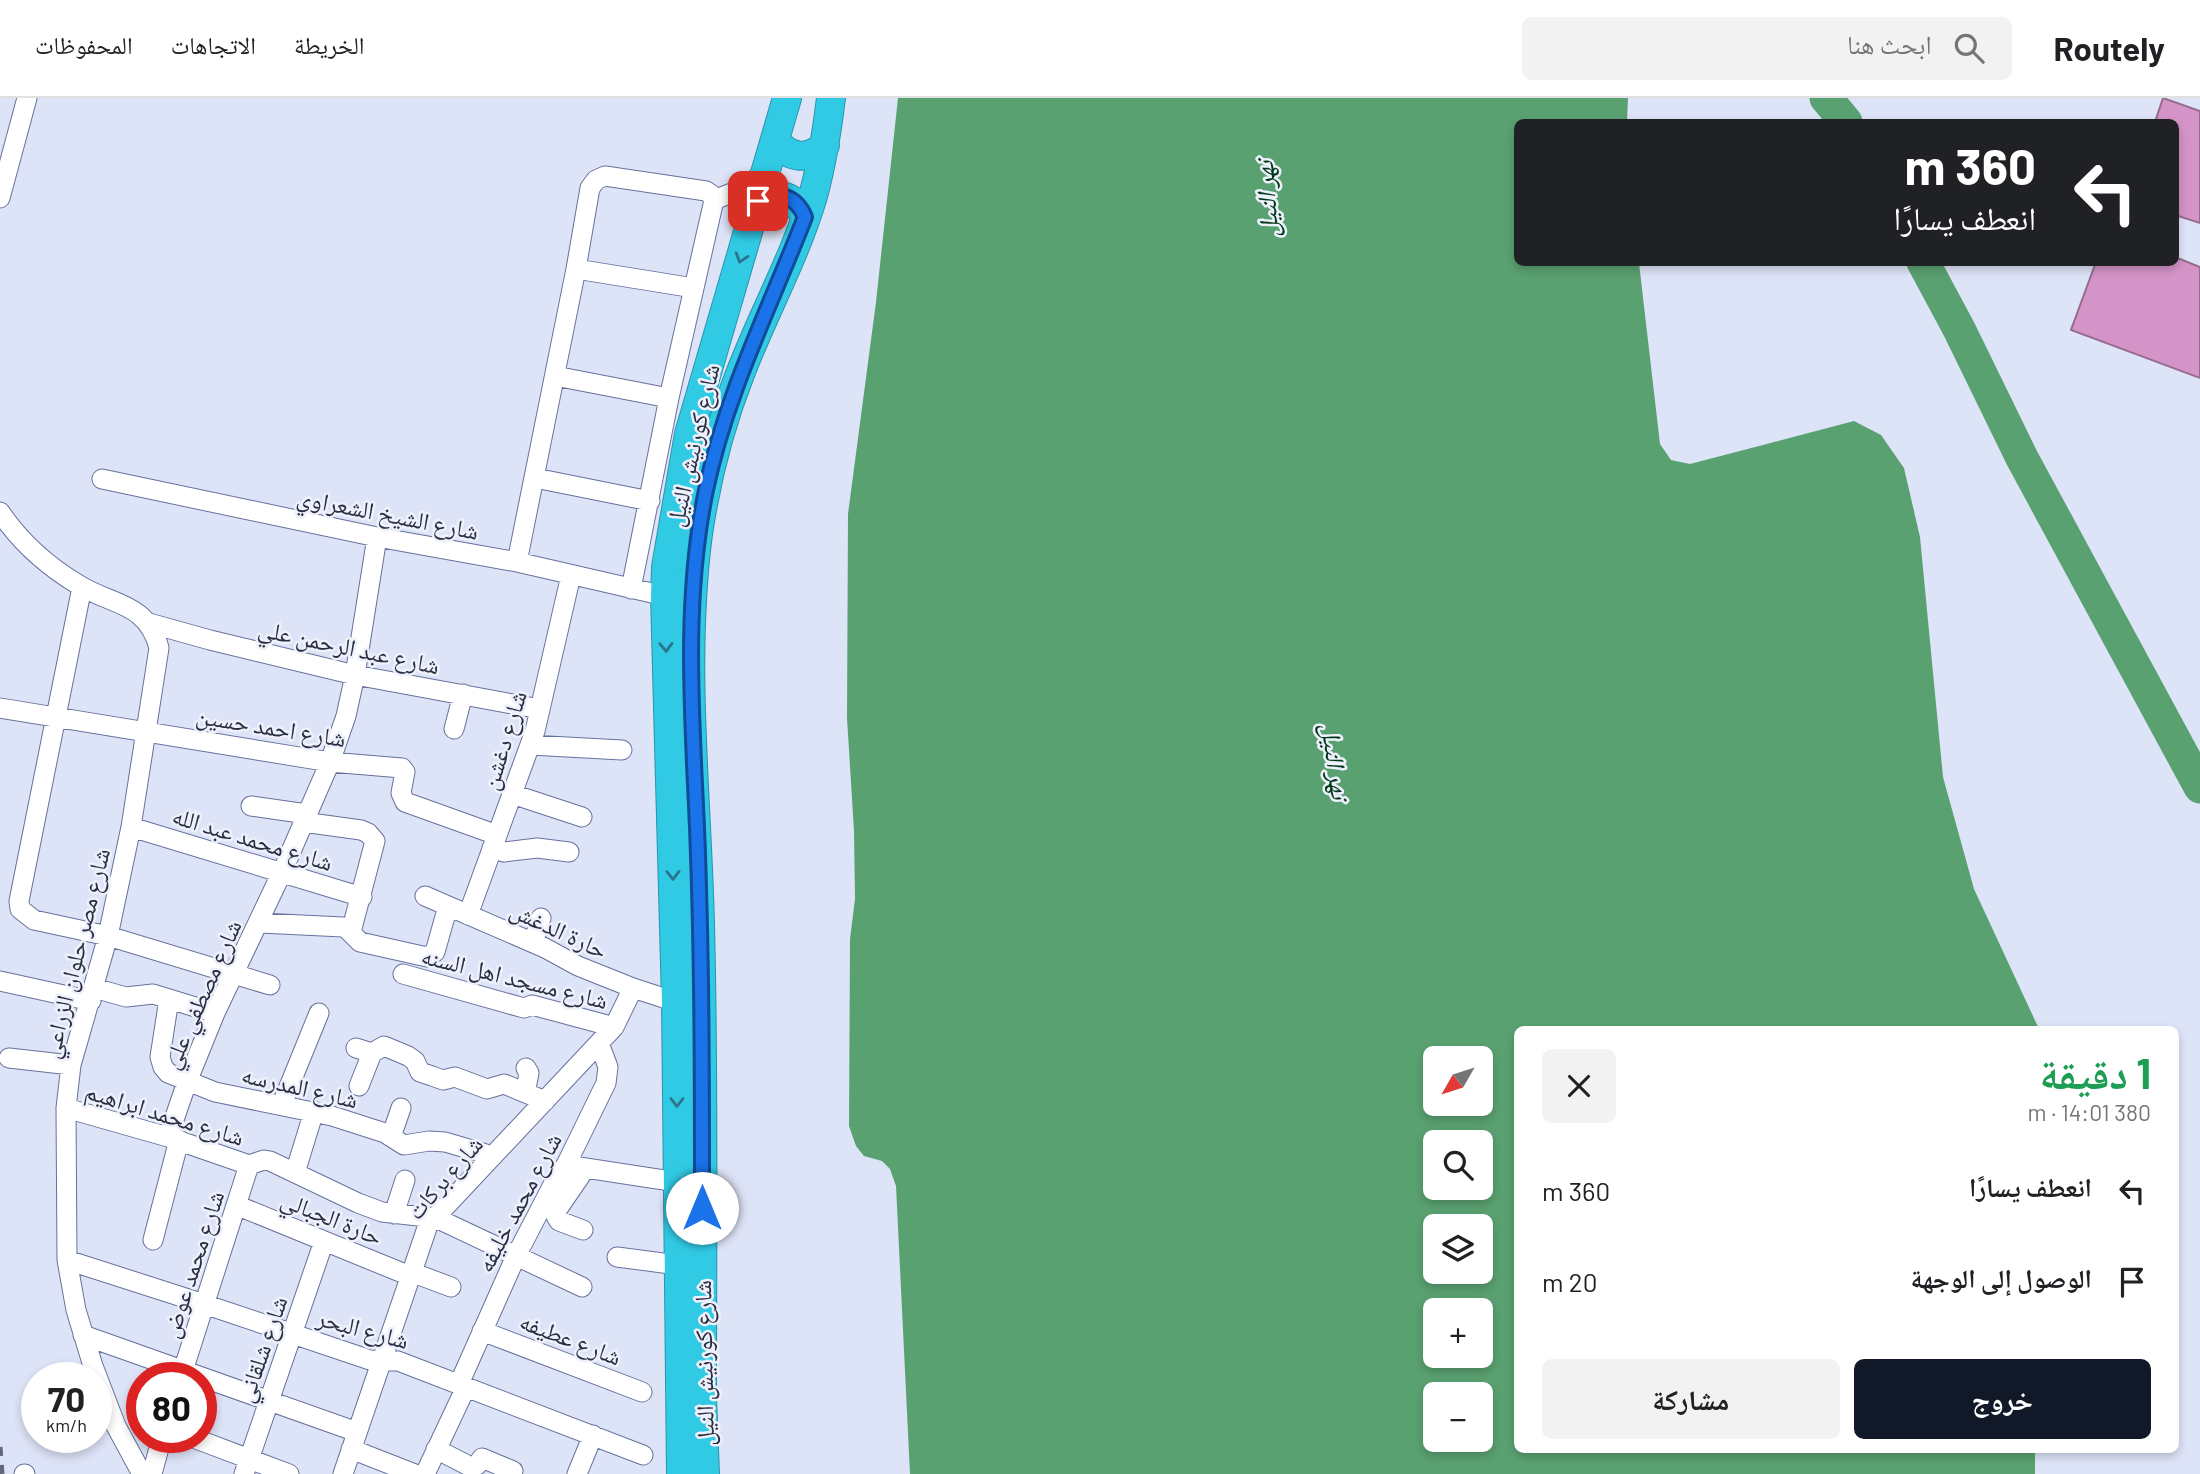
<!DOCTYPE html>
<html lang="ar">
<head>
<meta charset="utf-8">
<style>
	:root { --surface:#fff; --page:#f2f2f2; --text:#202124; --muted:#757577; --line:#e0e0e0; --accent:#111827 }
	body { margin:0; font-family:Barlow,"Noto Naskh Arabic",sans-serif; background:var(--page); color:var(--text); direction:rtl; height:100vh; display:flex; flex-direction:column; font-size:26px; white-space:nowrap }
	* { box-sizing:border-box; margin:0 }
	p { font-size:23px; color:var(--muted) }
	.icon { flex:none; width:38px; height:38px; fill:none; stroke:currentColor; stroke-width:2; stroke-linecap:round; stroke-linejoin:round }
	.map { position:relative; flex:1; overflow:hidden; direction:ltr }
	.details { position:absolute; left:1514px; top:928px; width:665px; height:427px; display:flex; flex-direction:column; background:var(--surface); border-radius:10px; box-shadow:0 4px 10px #0003; direction:rtl }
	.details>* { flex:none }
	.banner { position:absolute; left:1514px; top:21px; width:665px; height:147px; border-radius:10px; box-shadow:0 4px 10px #0003; direction:rtl; background:#202124; color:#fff; overflow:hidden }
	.needle { width:46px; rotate:231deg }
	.fabs { position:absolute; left:1423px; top:948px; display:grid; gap:14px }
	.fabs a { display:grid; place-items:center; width:70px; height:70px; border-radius:10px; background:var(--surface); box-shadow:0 4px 10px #0003; font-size:35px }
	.speed { position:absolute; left:21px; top:1264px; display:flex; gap:14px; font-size:35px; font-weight:700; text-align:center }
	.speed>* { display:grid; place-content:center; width:91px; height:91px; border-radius:50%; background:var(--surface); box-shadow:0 4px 10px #0003; line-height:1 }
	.speed small { font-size:18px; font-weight:400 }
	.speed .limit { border:10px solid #d22; background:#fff; color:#111 }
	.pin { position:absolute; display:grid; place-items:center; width:60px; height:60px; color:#fff; margin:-30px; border-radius:14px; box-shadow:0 4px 10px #0006 }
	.me { position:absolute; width:77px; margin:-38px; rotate:0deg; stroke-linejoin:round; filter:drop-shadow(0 0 5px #0008) }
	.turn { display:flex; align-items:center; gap:24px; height:147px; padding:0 28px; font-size:32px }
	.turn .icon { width:91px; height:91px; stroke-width:2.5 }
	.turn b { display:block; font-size:49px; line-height:60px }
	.round { display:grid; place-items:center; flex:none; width:74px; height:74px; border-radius:10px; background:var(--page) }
	.summary { display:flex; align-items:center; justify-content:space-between; height:119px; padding:0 28px }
	h1 { font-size:42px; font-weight:700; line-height:52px; color:#1e9e55 }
	.button { display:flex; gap:14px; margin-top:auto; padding:14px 28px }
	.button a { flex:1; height:80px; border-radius:10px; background:var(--accent); color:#fff; font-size:28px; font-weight:700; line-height:80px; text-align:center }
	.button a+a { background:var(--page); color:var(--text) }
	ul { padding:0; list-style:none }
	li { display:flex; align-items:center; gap:21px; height:91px; padding:0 28px }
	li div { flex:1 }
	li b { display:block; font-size:26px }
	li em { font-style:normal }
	header { display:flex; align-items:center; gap:42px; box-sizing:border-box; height:98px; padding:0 35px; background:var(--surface); border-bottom:2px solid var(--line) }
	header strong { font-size:33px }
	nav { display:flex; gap:38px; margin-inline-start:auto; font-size:24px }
	.search { width:490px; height:63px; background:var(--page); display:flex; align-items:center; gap:18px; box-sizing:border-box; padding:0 24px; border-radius:10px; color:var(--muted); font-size:26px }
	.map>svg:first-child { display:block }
	.water { fill:#5aa171; fill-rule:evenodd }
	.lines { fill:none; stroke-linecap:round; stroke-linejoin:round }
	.river { stroke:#5aa171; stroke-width:33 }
	.building { fill:#d494c8; stroke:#966d8e; stroke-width:2 }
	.minor-casing { stroke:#66719d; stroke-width:21 }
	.highway-casing { stroke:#2e93ac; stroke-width:30 }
	.minor { stroke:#fff; stroke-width:19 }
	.highway { stroke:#30cae5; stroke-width:28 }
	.rail { stroke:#62677b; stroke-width:5; stroke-dasharray:9 9; stroke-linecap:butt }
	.oneway { stroke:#2c748b }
	.route-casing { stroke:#114b97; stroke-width:18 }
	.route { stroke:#1a73e8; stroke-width:12 }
	.labels { text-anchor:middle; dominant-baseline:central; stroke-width:5; stroke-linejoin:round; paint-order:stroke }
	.street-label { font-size:24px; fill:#292e41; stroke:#eef1fb }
	.water-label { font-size:26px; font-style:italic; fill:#003919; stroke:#eef1fb }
</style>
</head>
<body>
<header>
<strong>Routely</strong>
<div class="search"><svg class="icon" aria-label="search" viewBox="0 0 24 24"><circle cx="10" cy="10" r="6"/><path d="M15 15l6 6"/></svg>ابحث هنا</div>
<nav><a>الخريطة</a><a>الاتجاهات</a><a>المحفوظات</a></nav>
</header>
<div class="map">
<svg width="2200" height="1376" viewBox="0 0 2200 1376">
	<rect width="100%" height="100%" fill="#dee4f8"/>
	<path class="water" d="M 898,0 L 1628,0 L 1627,24 L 1517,24 L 1517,164 L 1639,165 L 1660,346 L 1671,362 L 1690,366 L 1854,323 L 1881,337 L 1904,370 L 1920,439 L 1943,679 L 1974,791 L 2039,931 L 1517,931 L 1517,1351 L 2035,1351 L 2035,1376 L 910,1376 L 896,1088 L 890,1071 L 882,1063 L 864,1058 L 856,1048 L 849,1028 L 850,841 L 855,801 L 854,733 L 847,620 L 848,416 L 876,204 ZM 1435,961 L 1480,961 L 1480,1006 L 1435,1006 ZM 1435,1045 L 1480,1045 L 1480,1090 L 1435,1090 ZM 1435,1129 L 1480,1129 L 1480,1174 L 1435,1174 ZM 1435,1213 L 1480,1213 L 1480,1258 L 1435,1258 ZM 1435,1297 L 1480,1297 L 1480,1342 L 1435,1342 Z"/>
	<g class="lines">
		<path class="river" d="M 1826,0 L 1846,24
			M 1923,164 L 1959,231 L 2022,360 L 2200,689"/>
	</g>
	<path class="building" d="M 2163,0 L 2200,13 L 2200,125 L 2175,117 L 2175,24 L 2155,24 Z
		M 2175,159 L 2200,169 L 2200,280 L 2071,232 L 2096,164 L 2175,164 Z"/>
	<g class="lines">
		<defs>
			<path id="minor" d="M 0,100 L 27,0
				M 714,102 L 744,90 L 766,73
				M 576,171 L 694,190
				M 555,278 L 669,300
				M 535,380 L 650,403
				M 102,381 L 377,439 L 517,464 L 665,498
				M 0,414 C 21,445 47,468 79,487 C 113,508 147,504 159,550 L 131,729 L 108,838 L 71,967 L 66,1010 L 67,1162 L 76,1212 L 93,1268 L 116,1328 L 142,1376
				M 517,464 L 576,171 L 590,90 L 596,82 L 605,78 L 706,93 L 712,97 L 714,102 L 669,300 L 631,491
				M 82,489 L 19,803 L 20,811 L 34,822 L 108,838 L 270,887
				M 149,525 L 210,542 L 355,577 L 540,611
				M 0,610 L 330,664 L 402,670 L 405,674 L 401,695 L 405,704 L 497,737
				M 454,631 L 463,596
				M 530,647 L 622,652
				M 512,696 L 582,719
				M 251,708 L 307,716
				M 303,724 L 361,732 L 368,735 L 375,743 L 351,834
				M 131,729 L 362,799
				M 492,750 L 504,754 L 537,750 L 569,754
				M 425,798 L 545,850 L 578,868 L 633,890 L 676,904
				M 468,817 L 535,633 L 571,477
				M 260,825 L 343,829 L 347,831 L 360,844 L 427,859 L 435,854 L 448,808
				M 533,845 L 541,820
				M 403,876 L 524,910 L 532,907 L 614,929
				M 0,883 L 91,903
				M 94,890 L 126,899 L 153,896 L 215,915
				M 169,901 L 160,959 L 163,969 L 168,975 L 215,994 L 332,1018 L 385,1035 L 404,1047 L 429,1043 L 445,1044 L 493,1058
				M 356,950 L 372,955 L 384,948 L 408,958 L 415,963 L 420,974 L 432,978 L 443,982 L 455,979 L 487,991 L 504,986 L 545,1003
				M 9,960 L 71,967
				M 359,988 L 372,955
				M 525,995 L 529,975 L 526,970
				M 282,1006 L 319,915
				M 66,1010 L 168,1039 L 249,1067
				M 168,1039 L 187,984 L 215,915 L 282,774 L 330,664 L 346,618 L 355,577 L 377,439
				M 391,1039 L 401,1010
				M 249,1067 L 264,1062 L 270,1063 L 358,1105 L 382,1114 L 436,1120 L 582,1189
				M 566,1067 L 677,1084
				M 295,1075 L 314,1013
				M 236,1107 L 410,1178
				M 394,1116 L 405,1082
				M 583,1132 L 559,1123 L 556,1118 L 557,1112 L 585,1071
				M 153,1142 L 179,1042
				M 617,1159 L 678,1167
				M 67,1162 L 204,1206 L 370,1262 L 398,1263 L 643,1357
				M 411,1174 L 451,1189
				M 482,1233 L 642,1294
				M 83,1237 L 357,1334
				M 181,1279 L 249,1067
				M 459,1286 L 516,1158 L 555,1083 L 566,1067 L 606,985 L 608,969 L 599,945
				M 191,1339 L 289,1376
				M 351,1351 L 415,1376
				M 436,1351 L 471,1369 L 477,1367 L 482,1360 L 513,1373
				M 24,1376 L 25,1376
				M 152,1376 L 162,1339
				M 244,1376 L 324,1143
				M 343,1376 L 428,1127 L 614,929 L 633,890
				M 425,1376 L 466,1289
				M 577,1376 L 593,1337"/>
			<path id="highway" d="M 775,41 C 788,61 808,63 825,47
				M 758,103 C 778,92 795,98 805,119
				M 681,1376 L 676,904 L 665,498 L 666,469 L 689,336 L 787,0
				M 705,1376 L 702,1299 C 702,1142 704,984 700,827 C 697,697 681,566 698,436 C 706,382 720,327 740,276 C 763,216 795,159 813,98 C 822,65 827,33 831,0"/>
		</defs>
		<use href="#minor" class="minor-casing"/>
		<use href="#highway" class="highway-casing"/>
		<use href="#minor" class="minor"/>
		<use href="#highway" class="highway"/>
		<path class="rail" d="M 0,1349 L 2,1376"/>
	</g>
	<defs><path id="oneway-chevron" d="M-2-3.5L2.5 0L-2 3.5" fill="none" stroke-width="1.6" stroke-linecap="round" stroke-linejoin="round" transform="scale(1.75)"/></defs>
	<g class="oneway">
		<use href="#oneway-chevron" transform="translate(741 160) rotate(107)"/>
		<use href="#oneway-chevron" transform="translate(666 549) rotate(89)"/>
		<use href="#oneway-chevron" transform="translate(673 777) rotate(89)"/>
		<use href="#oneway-chevron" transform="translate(677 1004) rotate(90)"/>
	</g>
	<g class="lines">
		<defs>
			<path id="route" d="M 702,1110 C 702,983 702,856 697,729 C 692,617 683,503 706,392 C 726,296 770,209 805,119 C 796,98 778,92 758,103"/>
		</defs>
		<use href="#route" class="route-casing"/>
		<use href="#route" class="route"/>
	</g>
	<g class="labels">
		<g class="street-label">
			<text transform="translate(692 347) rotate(-77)">شارع كورنيش النيل</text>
			<text transform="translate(388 415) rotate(11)">شارع الشيخ الشعراوي</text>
			<text transform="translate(349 548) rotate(12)">شارع عبد الرحمن علي</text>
			<text transform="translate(271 628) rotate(9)">شارع احمد حسين</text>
			<text transform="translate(503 642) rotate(-73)">شارع دغشن</text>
			<text transform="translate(253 740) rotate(17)">شارع محمد عبد الله</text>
			<text transform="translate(559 831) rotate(25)">حارة الدغش</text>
			<text transform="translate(75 855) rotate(-76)">شارع مصر حلوان الزراعي</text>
			<text transform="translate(515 879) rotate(14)">شارع مسجد اهل السنه</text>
			<text transform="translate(201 896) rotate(-66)">شارع مصطفي علي</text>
			<text transform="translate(300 988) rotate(13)">شارع المدرسه</text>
			<text transform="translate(165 1015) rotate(17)">شارع محمد ابراهيم</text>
			<text transform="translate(444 1079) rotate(-49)">شارع بركات</text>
			<text transform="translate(518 1104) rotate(-62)">شارع محمد خليفه</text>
			<text transform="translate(332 1119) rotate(22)">حارة الجبالي</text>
			<text transform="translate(192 1166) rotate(-72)">شارع محمد عوض</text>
			<text transform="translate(363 1230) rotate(15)">شارع البحر</text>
			<text transform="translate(571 1240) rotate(21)">شارع عطيفه</text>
			<text transform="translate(261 1251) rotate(-71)">شارع شلقاني</text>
			<text transform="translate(703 1265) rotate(-91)">شارع كورنيش النيل</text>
		</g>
		<g class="water-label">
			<text transform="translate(1265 101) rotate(-94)">نهر النيل</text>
			<text transform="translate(1337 663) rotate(82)">نهر النيل</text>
		</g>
	</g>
</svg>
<div class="fabs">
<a><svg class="needle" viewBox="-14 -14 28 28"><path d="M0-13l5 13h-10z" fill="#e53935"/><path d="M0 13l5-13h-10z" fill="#757577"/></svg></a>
<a><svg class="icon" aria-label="search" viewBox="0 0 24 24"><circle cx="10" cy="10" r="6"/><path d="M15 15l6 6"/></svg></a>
<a><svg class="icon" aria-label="layers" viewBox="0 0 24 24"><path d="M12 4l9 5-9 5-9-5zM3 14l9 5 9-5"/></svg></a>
<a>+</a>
<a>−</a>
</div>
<div class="speed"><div>70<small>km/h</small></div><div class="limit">80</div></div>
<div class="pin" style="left:758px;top:103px;background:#d93025"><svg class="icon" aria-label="arrive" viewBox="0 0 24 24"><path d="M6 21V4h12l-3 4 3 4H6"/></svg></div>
<svg class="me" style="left:702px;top:1110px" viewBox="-20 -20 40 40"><circle r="19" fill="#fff"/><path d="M0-13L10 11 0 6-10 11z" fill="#1a73e8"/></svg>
<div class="banner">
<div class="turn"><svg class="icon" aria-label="left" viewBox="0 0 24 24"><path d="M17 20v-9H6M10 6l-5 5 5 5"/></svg><div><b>360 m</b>انعطف يسارًا</div></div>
</div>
<section class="details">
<div class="summary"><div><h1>1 دقيقة</h1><p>380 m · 14:01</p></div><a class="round"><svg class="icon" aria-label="close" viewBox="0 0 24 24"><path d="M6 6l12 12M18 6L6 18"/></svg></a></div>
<ul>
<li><svg class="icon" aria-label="left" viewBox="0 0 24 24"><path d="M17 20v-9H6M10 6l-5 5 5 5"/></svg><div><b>انعطف يسارًا</b></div><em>360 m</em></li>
<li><svg class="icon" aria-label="arrive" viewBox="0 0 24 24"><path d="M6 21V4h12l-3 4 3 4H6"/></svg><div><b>الوصول إلى الوجهة</b></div><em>20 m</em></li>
</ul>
<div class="button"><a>خروج</a><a>مشاركة</a></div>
</section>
</div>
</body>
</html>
